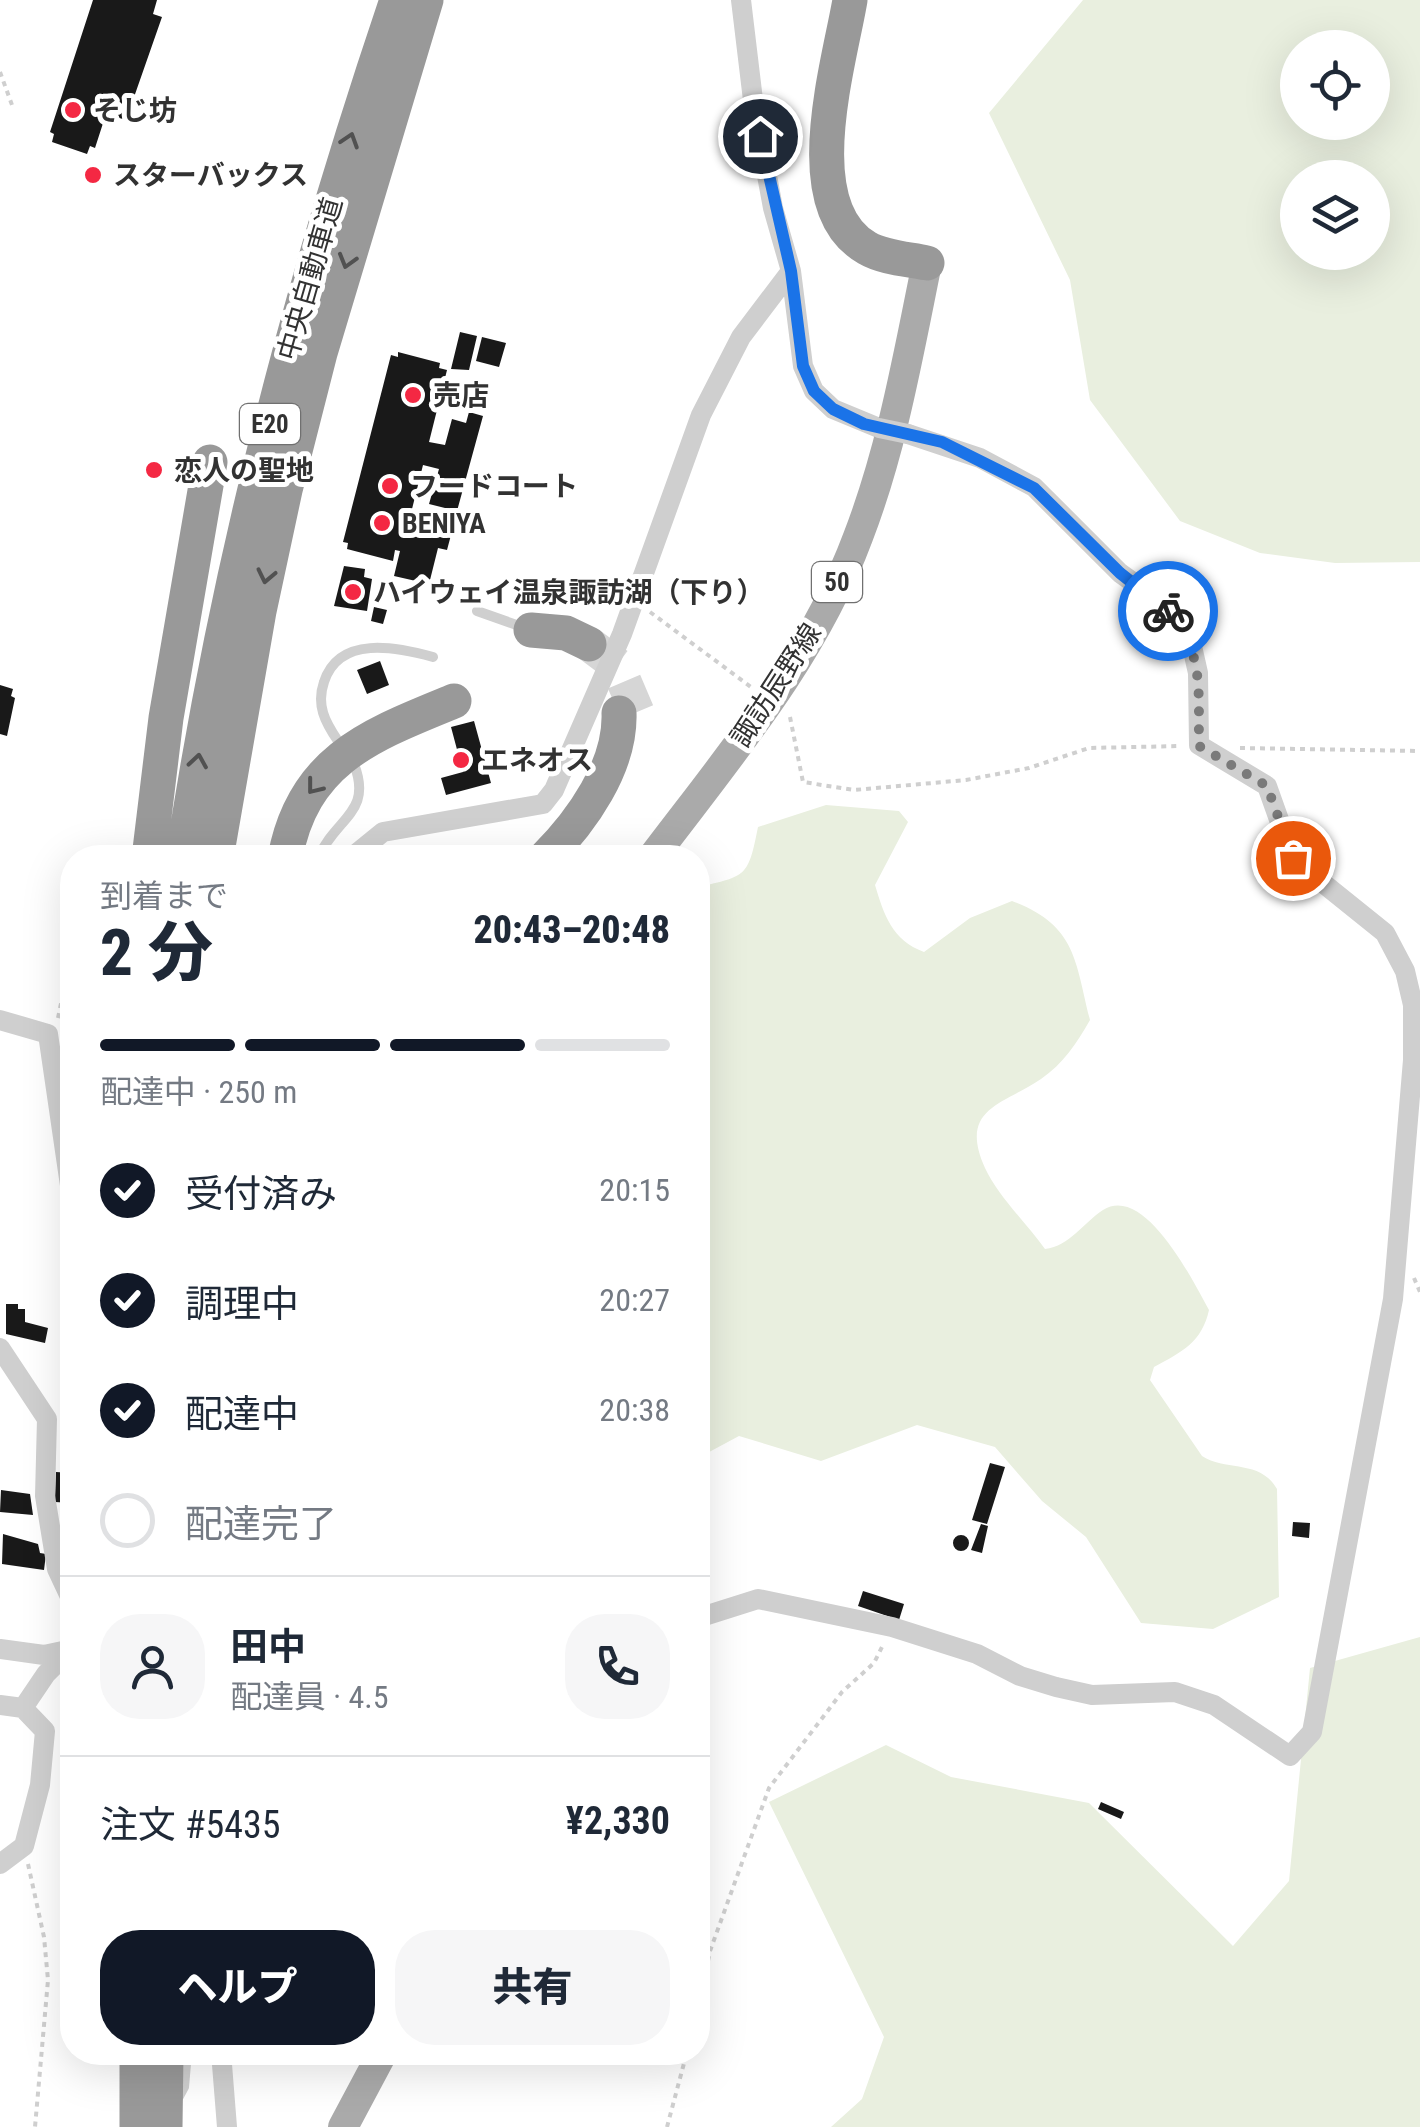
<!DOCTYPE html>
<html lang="ja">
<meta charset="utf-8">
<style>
body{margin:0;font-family:"Roboto Condensed","Noto Sans JP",sans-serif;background:#f6f6f7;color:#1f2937;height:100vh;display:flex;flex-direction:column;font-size:38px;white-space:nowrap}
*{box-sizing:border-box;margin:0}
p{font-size:32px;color:#747a83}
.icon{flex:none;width:55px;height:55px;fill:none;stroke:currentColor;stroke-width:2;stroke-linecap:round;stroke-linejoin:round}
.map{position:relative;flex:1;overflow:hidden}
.details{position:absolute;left:60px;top:845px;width:650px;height:1220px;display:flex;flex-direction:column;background:#fff;border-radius:40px;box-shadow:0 10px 40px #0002}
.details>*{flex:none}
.fabs{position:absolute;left:1280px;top:30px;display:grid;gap:20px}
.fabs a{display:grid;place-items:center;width:110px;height:110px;border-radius:50%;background:#fff;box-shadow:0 10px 40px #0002;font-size:50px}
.pin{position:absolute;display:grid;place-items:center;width:85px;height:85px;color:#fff;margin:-42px;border:5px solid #fff;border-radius:50%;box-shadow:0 2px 10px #0007}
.courier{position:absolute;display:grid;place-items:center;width:100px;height:100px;margin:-50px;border:8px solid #1a73e8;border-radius:50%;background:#fff;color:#222;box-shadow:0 2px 12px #0007}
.head em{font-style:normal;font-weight:800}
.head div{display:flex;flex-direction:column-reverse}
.head{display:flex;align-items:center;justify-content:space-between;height:170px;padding:0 40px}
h1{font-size:65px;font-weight:800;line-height:75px}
.bar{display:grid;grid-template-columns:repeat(4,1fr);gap:15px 10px;align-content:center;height:120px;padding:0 40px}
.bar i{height:12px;border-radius:8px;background:#e0e1e3}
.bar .active{background:#111827}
.bar p{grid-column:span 4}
.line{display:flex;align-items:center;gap:25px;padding:0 40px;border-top:2px solid #e0e1e3}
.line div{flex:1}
.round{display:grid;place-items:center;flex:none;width:105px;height:105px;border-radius:40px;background:#f6f6f7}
ol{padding:0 40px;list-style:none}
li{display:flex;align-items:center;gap:30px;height:110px}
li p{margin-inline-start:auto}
li .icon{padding:10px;border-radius:50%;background:#111827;color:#fff;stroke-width:4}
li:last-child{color:#747a83}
li i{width:55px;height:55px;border:5px solid #e0e1e3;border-radius:50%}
.action{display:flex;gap:20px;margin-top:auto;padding:20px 40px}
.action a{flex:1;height:115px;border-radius:40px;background:#111827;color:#fff;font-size:40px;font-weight:800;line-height:115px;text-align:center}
.action a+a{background:#f6f6f7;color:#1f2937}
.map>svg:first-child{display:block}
.green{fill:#e9efdf;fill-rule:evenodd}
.building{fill:#191919}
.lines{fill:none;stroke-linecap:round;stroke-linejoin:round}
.motorway-tunnel{stroke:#d6d6d6;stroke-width:35;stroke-dasharray:35 18;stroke-linecap:butt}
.path{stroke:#cfcfcf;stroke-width:4;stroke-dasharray:5 5;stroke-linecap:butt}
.service{stroke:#cfcfcf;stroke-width:10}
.minor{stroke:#cfcfcf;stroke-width:20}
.primary{stroke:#aaa;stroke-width:30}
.motorway{stroke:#999;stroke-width:35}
.minor-bridge{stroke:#cfcfcf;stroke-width:20}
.oneway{stroke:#515151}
.done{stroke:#7a7a7a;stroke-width:10;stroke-dasharray:0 18}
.route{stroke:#1a73e8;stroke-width:12}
.poi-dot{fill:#f42843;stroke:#fff;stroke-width:4}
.labels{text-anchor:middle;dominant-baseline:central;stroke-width:10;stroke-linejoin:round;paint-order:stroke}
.shield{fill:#fff;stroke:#707070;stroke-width:2.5}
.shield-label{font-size:25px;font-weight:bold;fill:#323232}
.poi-label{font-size:28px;font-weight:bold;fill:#323232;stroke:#fff;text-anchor:start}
.street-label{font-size:28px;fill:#323232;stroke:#fff}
</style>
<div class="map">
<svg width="1420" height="2127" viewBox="0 0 1420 2127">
<rect width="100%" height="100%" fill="#fff"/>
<path class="green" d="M1083,0H1420V562L1335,563L1260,553L1180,521L1090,400L1070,280L989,113ZM1298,48H1372V122H1298ZM1298,178H1372V252H1298Z
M826,805L899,811L908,822L875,885C884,915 892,940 924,952L970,918L1012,901C1076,925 1075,960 1090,1020C1077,1043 1063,1064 1041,1079C1003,1105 958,1108 985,1168C998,1196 1027,1224 1045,1249C1070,1246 1083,1223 1103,1210C1145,1183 1194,1283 1209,1310C1202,1342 1182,1352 1154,1367L1150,1380L1202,1456C1227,1472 1260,1459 1277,1489L1279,1597L1213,1629L1141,1623L1086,1537L1042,1501L995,1447L917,1425L821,1461L739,1436L698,1458V887C747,876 748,877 758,827Z
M1420,1637V2127H831L862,2099L884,2037L769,1802L886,1745L951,1777L1089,1803L1233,1946L1289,1881L1310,1668Z"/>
<path class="building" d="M93,0H157L153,14L162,17L126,120L106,114L95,148L90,146L87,154L52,142L54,134L50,132Z
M460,332L477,336L469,370L451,369Z
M482,337L506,343L499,367L476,361Z
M398,352L440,363L439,368L447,370L429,442L445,445L452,419L466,423L469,412L483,416L457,511L429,504L439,469L423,465L412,509L455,520L447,550L438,548L429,584L394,576L400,551L395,550L393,561L347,549L348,543L343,542L391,355L398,357Z
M344,566L365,569L364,577L372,579L367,611L334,606Z
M374,607L387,610L383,624L371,621Z
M380,661L389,685L367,694L357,670Z
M0,685L13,689L11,696L15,698L7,736L0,734Z
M474,721L491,783L446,795L441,778L463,772L451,727Z
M6,1304H18V1309H25V1322L48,1328L45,1343L6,1334Z
M990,1463L1005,1467L987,1524L972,1520Z
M56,1472L72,1473V1503L55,1502Z
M1,1490L30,1494L33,1515L0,1512Z
M1293,1522L1310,1523L1309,1538L1292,1536Z
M981,1524L988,1526L982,1553L971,1550Z
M3,1534L38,1544L40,1553L46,1554L44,1570L2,1564Z
M953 1543a8 8 0 1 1 16 0a8 8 0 1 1-16 0Z
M863,1591L904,1604L899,1620L858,1606Z
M1101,1802L1124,1812L1121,1819L1098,1809Z"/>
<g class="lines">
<path class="motorway-tunnel" d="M589,644L617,665L637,712"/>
<path class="path" d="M0,72L12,105
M650,612L751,687
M790,717L803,782L854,790L966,780L1029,768L1089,748L1180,746
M1240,748L1420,751
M58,1018L72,950
M1414,1278L1420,1292
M28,1864L44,1937L48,1980L35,2127
M698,2010L710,1951L769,1788L842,1692L874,1663L883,1645
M667,2127L687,2052"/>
<path class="service" d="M477,611L528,629
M338,741C325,722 316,705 324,682C339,635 396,647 433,657
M318,858C336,817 373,813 354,764
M72,1673C61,1697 65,1713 72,1737
M177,2100L184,2087L187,2052"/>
<path class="minor" d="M741,0L753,100L773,208L791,271L803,366L814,391L833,409L879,428
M351,858L383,832L543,804L554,790L622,634L701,415L741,337L791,271
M0,1020L48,1034L72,1199
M0,1348L47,1419L45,1496L57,1569L72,1601
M698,1618L758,1599L892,1627L977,1654L1020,1676L1056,1687L1092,1695L1175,1692L1214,1705L1290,1756L1312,1732L1393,1299L1413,1060V1005L1405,971L1385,933L1293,859L1267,786L1199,745L1198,673L1189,633L1162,603L1120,573L1034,487L980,458L908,434
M0,1649L44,1655L72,1649
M0,1705L23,1708L45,1731L40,1785L24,1846L0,1864
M23,1708L46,1674L71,1649
M221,2052L227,2127"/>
<path class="primary" d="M652,858C729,756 813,658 858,537C892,449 908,356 927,263
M343,2127L383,2052"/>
<path class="motorway" d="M850,0C839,65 795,207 867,248C884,258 908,259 927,263
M531,630L566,633L589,644
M149,858L166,718L210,462
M183,858C227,565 302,280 397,0
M216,858L259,611L285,490L320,353L426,0
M285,858C303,759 371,735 454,701
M545,858C582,821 621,766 619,713
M137,2052V2127
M165,2127L166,2052"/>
<path class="minor-bridge" d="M879,428L908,434"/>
</g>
<defs><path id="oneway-chevron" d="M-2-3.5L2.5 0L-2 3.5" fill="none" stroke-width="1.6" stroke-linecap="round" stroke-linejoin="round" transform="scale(2.5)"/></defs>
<g class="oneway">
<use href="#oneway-chevron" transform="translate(350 140) rotate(-72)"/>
<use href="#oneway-chevron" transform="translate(347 261) rotate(106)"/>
<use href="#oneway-chevron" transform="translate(266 576) rotate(102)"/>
<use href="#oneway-chevron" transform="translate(198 761) rotate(-81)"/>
<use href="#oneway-chevron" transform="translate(314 787) rotate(128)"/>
</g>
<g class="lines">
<path class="done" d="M1168,611C1205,651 1198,694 1199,746L1267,786L1293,858"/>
<path class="route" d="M760,136L791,271L803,366L814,391L833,409L864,424L942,442L1034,488L1120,573L1168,611"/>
</g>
<g class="poi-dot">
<circle cx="73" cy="110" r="10"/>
<circle cx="93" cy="175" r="10"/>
<circle cx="413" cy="395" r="10"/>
<circle cx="154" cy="470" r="10"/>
<circle cx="390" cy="486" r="10"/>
<circle cx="382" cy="523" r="10"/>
<circle cx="353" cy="592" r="10"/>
<circle cx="461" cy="760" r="10"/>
</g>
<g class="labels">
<g class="shield">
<rect x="240" y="404" width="60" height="40" rx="8"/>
<rect x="812" y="562" width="50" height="40" rx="8"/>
</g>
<g class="shield-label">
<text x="270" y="424">E20</text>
<text x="837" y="582">50</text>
</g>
<g class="poi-label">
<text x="93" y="110">そじ坊</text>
<text x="113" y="175">スターバックス</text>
<text x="433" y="395">売店</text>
<text x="174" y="470">恋人の聖地</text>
<text x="410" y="486">フードコート</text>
<text x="402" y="523">BENIYA</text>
<text x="373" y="592">ハイウェイ温泉諏訪湖（下り）</text>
<text x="481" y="760">エネオス</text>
</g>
<g class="street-label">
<text transform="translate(310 279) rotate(-74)">中央自動車道</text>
<text transform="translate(776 685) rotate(-57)">諏訪辰野線</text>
</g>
</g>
</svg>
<div class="fabs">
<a><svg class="icon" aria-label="locate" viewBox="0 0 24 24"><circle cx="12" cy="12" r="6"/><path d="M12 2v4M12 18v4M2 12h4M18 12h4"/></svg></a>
<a><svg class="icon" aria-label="layers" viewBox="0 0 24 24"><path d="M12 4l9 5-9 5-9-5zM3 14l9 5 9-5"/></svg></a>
</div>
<div class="pin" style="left:1293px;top:858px;background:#ea580c"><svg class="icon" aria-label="bag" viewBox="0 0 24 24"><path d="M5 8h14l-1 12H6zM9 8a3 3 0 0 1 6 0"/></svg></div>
<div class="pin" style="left:760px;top:136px;background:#1f2937"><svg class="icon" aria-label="home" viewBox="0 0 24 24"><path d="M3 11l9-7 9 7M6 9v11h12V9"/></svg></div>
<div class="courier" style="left:1168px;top:611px"><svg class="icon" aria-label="bike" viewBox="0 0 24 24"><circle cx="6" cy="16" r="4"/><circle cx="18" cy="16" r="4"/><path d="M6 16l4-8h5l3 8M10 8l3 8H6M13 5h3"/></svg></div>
<section class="details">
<div class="head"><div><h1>2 分</h1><p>到着まで</p></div><em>20:43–20:48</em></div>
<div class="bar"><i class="active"></i><i class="active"></i><i class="active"></i><i></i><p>配達中 · 250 m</p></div>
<ol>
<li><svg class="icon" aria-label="check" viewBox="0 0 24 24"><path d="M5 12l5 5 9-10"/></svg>受付済み<p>20:15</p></li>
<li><svg class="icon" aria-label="check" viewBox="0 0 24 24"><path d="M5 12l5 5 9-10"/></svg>調理中<p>20:27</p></li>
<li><svg class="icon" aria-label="check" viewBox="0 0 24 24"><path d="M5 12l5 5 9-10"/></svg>配達中<p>20:38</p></li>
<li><i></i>配達完了</li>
</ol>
<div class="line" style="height:180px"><a class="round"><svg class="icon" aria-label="person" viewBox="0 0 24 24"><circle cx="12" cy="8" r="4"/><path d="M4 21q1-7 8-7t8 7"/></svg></a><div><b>田中</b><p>配達員 · 4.5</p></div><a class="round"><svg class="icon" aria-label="phone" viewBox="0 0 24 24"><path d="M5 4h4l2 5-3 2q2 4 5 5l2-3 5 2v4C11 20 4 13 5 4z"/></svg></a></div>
<div class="line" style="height:130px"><div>注文 #5435</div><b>¥2,330</b></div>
<div class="action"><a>ヘルプ</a><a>共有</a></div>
</section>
</div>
